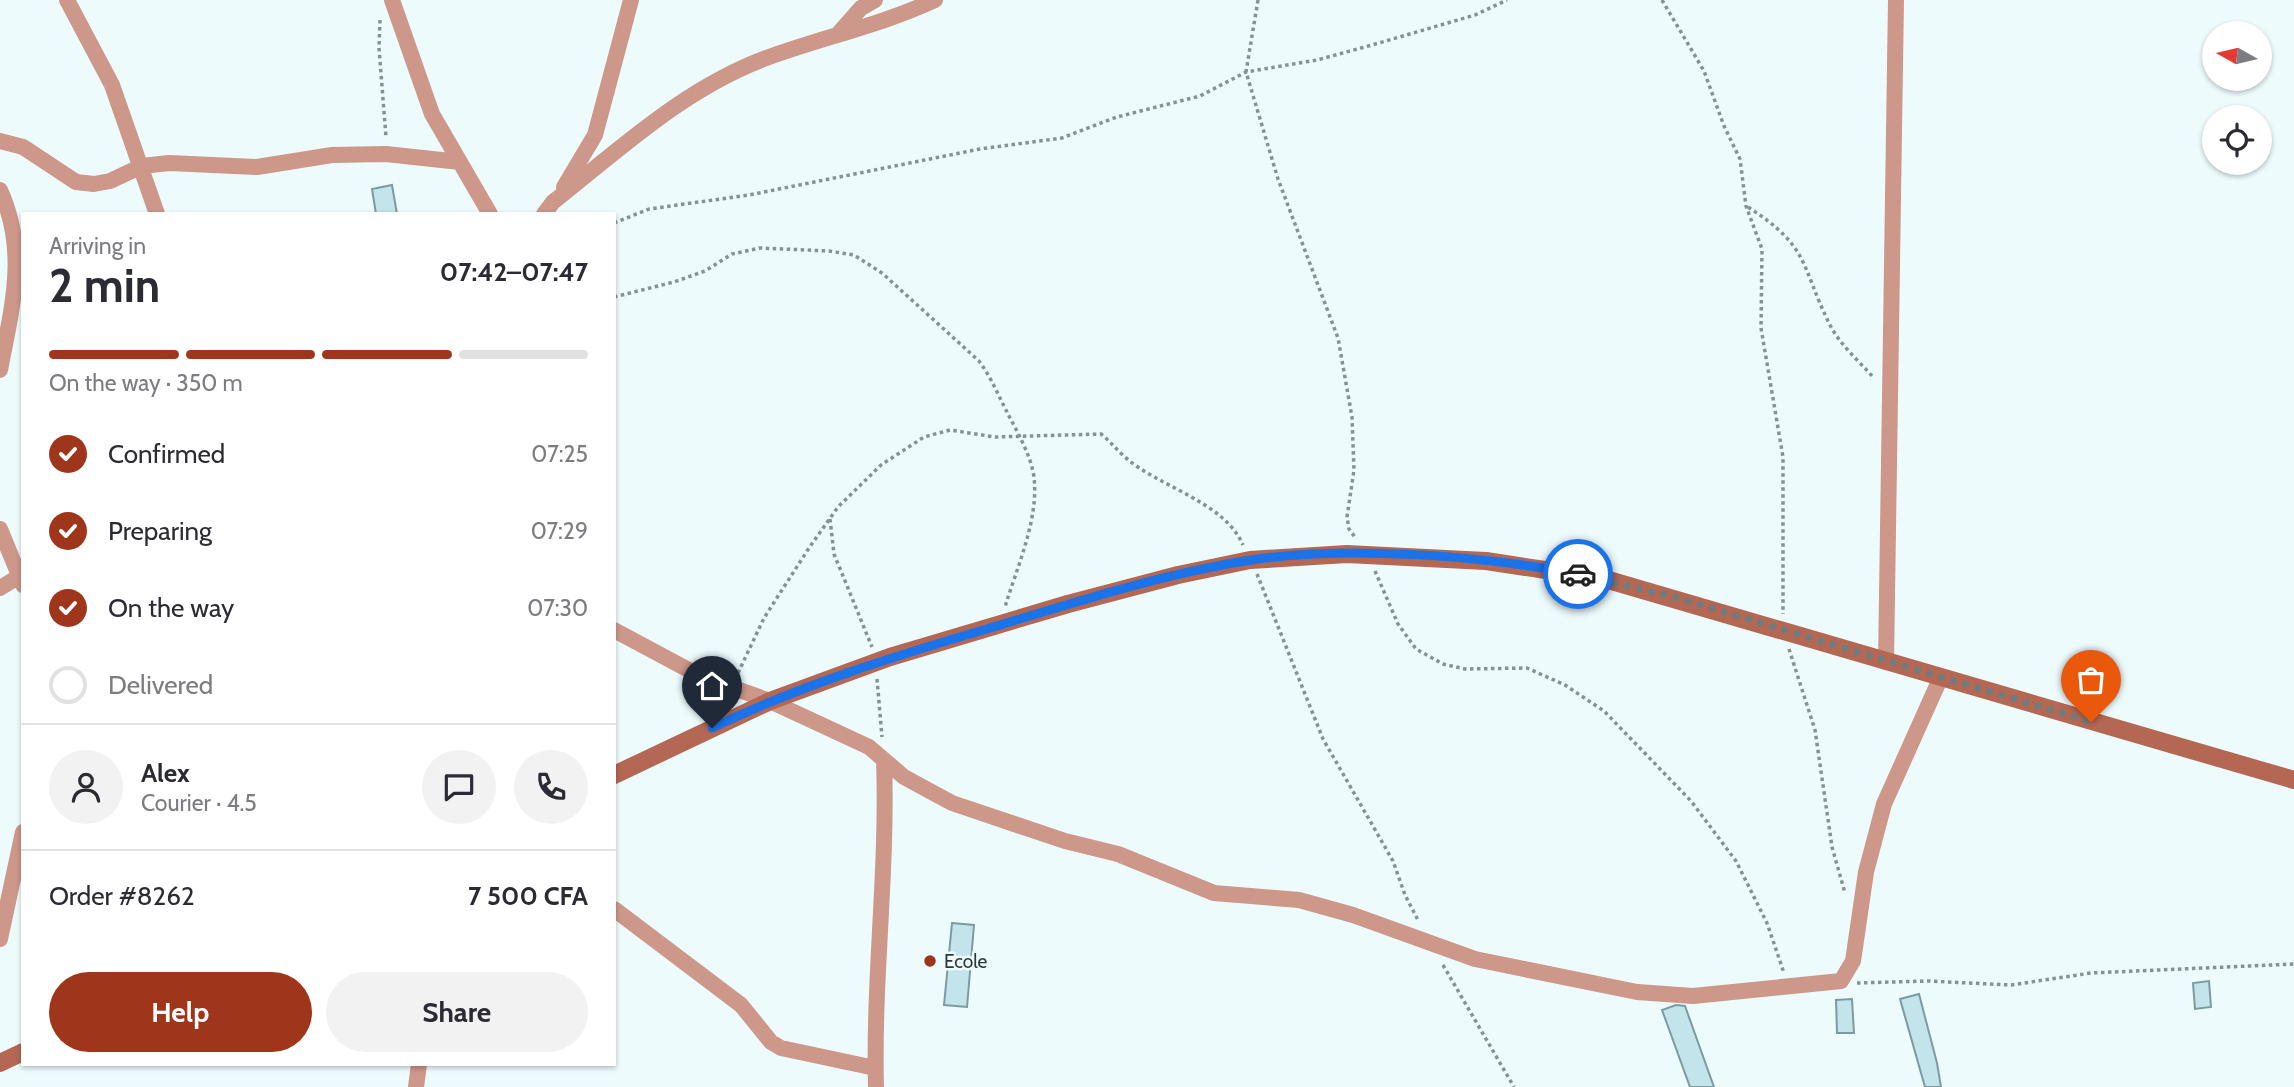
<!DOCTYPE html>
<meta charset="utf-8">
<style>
body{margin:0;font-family:Cabin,sans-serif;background:#f2f2f3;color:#2b2b33;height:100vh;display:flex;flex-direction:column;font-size:26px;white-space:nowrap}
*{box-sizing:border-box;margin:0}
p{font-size:23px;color:#7c7c81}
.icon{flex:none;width:38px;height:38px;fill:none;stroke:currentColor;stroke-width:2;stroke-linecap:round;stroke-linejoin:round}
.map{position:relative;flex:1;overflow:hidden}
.panel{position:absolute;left:21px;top:212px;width:595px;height:854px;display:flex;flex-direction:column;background:#fff;border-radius:0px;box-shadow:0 2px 5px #0004}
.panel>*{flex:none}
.needle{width:46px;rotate:278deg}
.controls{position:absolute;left:2202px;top:21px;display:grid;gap:14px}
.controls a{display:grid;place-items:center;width:70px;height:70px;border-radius:50%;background:#fff;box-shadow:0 2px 5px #0004;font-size:35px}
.pin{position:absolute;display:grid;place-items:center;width:60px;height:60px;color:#fff;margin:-72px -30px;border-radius:50% 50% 50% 0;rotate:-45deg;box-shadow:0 0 7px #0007}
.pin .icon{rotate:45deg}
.courier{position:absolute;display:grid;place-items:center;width:70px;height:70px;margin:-35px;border:5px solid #1a73e8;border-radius:50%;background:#fff;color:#222;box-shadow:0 2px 9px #0007}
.summary em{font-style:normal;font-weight:800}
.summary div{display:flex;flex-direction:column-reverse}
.summary{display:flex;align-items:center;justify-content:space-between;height:119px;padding:0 28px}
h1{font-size:46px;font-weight:800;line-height:52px}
.bar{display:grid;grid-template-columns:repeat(4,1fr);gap:10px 7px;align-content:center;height:84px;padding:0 28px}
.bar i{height:9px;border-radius:5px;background:#e1e1e2}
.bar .selected{background:#9f361b}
.bar p{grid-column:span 4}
.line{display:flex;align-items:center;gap:18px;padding:0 28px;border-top:2px solid #e1e1e2}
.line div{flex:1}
.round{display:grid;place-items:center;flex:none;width:74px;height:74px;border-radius:37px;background:#f2f2f3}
ol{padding:0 28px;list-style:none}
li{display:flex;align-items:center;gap:21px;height:77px}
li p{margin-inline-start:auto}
li .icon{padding:7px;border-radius:50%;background:#9f361b;color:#fff;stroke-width:4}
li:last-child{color:#7c7c81}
li i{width:38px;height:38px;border:4px solid #e1e1e2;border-radius:50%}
.cta{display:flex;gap:14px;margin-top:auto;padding:14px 28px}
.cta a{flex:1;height:80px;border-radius:42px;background:#9f361b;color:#fff;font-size:28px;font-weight:800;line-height:80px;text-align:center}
.cta a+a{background:#f2f2f3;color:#2b2b33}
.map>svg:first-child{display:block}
.building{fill:#c2e4ea;stroke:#7b9ba1;stroke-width:2}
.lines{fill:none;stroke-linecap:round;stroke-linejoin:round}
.path{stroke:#859295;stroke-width:3.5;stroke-dasharray:3.5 3.5;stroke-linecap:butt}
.street{stroke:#cd9789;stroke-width:16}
.secondary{stroke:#b46753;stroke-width:18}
.done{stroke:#707d80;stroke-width:7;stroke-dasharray:0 12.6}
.route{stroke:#1a73e8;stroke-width:9}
.poi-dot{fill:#9f361b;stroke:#edfbfd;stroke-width:2.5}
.labels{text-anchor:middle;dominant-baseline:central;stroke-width:5;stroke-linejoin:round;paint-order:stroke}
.poi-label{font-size:19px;fill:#2c393c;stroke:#edfbfd;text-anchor:start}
</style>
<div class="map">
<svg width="2294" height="1087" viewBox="0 0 2294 1087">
<rect width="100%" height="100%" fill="#edfbfd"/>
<path class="building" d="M392,185L397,214H376L372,189Z
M952,923L974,925L967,1007L944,1005Z
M2209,981L2211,1007L2195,1009L2193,983Z
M1919,994L1937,1063L1941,1087H1925L1900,999Z
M1852,999L1854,1033H1837L1836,1000Z
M1676,1005L1685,1006L1714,1087H1690L1662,1010Z"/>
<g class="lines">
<path class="path" d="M1258,0L1246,72L1278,179L1338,338L1352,417L1354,470L1347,517L1349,529L1355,537
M1662,0L1704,71L1724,126L1740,159L1746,206L1762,249L1761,328L1783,457V614
M380,20L379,48L386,137
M1748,207C1810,247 1800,264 1829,323C1839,344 1858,360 1873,377
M614,223L649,209L749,195L980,149L1062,138L1117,117L1200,96L1246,72L1317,60L1372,45L1475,15L1507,0
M614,297L674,282L705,271L732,254L760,248L829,251L854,255L882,273L979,361C991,377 998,395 1007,412C1017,432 1031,455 1034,477C1039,519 1017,567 1005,607
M830,519L834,554L872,647
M1375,571L1398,624L1416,649L1443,664L1465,669L1527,668L1565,685L1604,711L1691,801L1736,861L1767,923L1784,973
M1257,574L1323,739L1393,861L1405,895L1419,922
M1789,649L1815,730L1832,847L1845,893
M738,673L764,618L809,548L838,507L881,465L924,437L950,430L995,437L1101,434C1110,441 1116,449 1125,457C1158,487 1224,501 1243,545
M877,679L882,737
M700,714L717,697
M1443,965L1514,1087
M1857,983L1928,981L2011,985L2091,973L2294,964"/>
<path class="street" d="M67,0L112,85L157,214
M392,0L432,114L490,214
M838,34L861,8L875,0
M0,141L23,147L76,182L94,184L110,181L142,166L169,163L257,167L332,155L386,154L460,162
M564,187L595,135L631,0
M0,190C28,251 12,307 0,370
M544,214L553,202C621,148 686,87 769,57C824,37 881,25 935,0
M0,529L23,585
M0,588L23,574
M614,630L700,676L770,701L869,747L904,777L952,803L1065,841L1118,854L1214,893L1299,900L1353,915L1475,959L1637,992L1693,996L1841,981L1853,961L1866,872L1884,804L1940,679
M1886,662L1896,0
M614,909L741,1005L771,1042L781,1048L875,1068
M0,939L23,832
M416,1087L419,1064
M876,1087C873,978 888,870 884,760"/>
<path class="secondary" d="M614,775L770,701L890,657L1068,604L1178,575L1250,560L1347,554L1486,561L1605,579L2294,780
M0,1063L23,1052"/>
</g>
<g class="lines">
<path class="done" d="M1578,574L1678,598L2091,722"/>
<path class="route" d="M712,728C801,685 895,656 990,628C1076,602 1162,574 1251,560C1347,545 1483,556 1578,574"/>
</g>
<circle class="poi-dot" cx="930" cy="961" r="7"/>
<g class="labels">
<g class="poi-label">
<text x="944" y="961">Ecole</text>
</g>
</g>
</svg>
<div class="controls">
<a><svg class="needle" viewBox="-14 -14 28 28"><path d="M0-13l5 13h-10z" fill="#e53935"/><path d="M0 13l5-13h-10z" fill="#7c7c81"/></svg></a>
<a><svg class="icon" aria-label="locate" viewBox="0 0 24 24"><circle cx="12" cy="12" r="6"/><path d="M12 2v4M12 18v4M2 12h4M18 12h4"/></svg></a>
</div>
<div class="pin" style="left:2091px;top:722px;background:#ea580c"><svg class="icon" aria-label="bag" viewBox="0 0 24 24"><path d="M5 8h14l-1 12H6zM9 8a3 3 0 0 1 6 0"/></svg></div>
<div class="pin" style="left:712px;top:728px;background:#1f2937"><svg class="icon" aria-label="home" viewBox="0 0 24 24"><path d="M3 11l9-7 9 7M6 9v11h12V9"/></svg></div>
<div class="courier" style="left:1578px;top:574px"><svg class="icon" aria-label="car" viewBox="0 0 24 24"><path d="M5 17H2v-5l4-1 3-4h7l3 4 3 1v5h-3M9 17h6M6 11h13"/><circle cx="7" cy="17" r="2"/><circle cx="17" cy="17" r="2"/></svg></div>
<section class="panel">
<div class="summary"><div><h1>2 min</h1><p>Arriving in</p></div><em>07:42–07:47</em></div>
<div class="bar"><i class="selected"></i><i class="selected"></i><i class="selected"></i><i></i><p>On the way · 350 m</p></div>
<ol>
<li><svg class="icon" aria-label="check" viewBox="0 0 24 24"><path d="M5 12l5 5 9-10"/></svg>Confirmed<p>07:25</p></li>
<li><svg class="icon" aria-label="check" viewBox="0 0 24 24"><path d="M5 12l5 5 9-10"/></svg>Preparing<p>07:29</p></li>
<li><svg class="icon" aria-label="check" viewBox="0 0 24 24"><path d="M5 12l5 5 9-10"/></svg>On the way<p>07:30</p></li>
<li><i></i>Delivered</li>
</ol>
<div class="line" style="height:126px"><a class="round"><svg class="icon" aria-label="person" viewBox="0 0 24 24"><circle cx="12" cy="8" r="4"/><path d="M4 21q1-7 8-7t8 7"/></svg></a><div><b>Alex</b><p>Courier · 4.5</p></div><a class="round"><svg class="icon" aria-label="chat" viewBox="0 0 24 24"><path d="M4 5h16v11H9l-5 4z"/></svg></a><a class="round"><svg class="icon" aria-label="phone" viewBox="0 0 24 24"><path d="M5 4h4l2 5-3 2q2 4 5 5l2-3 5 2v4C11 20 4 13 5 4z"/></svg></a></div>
<div class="line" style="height:91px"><div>Order #8262</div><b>7 500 CFA</b></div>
<div class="cta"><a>Help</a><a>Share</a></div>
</section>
</div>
